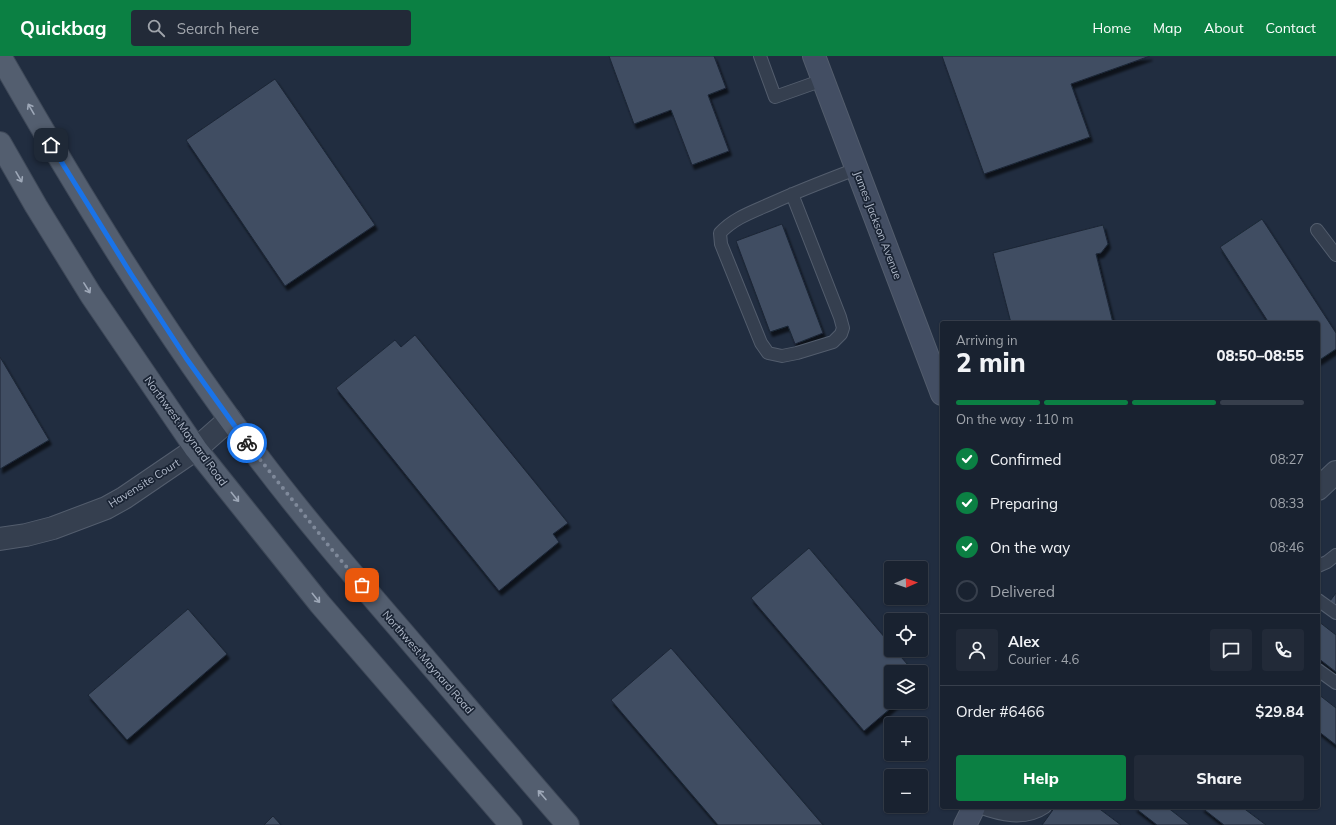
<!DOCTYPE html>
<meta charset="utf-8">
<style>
body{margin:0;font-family:Mulish,sans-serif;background:#222a38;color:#f1f3f6;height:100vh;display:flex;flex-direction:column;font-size:15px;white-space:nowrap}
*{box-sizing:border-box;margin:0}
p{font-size:13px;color:#9fa4ab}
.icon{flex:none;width:22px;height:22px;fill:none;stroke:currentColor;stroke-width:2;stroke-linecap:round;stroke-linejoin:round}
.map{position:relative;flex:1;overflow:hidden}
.drawer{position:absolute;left:940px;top:265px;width:380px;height:488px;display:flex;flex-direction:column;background:#192230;border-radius:4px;box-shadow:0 1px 3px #0004,0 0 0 1px #373f4c}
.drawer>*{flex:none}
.needle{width:26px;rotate:88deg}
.buttons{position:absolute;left:884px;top:505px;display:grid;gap:8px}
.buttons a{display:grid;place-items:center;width:44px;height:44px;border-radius:4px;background:#192230;box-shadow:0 1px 3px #0004,0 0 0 1px #373f4c;font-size:20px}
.pin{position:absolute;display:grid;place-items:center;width:34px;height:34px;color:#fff;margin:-17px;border-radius:8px;box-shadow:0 2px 6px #0006}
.courier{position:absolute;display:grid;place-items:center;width:40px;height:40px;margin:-20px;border:3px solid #1a73e8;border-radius:50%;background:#fff;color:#222;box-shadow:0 1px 5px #0007}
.overview em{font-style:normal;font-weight:800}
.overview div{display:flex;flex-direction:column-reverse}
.overview{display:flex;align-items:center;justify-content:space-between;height:68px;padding:0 16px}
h1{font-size:26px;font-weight:800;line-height:30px}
.bar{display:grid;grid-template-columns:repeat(4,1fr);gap:6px 4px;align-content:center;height:48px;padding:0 16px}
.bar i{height:5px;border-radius:3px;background:#373f4c}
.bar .selected{background:#0b8043}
.bar p{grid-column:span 4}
.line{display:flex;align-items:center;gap:10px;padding:0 16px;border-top:1px solid #373f4c}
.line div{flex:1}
.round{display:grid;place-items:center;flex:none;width:42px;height:42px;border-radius:4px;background:#222a38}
ol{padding:0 16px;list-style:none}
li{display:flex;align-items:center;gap:12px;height:44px}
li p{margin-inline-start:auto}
li .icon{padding:4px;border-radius:50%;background:#0b8043;color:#fff;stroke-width:4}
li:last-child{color:#9fa4ab}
li i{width:22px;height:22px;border:2px solid #373f4c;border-radius:50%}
.action{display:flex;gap:8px;margin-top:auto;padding:8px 16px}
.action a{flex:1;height:46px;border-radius:4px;background:#0b8043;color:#fff;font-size:16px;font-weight:800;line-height:46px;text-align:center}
.action a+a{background:#222a38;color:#f1f3f6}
header{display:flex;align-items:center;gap:24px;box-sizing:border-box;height:56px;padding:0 20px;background:#0b8043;color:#fff}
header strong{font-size:19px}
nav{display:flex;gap:22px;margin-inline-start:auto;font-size:14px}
.search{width:280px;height:36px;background:#222a38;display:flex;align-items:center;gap:10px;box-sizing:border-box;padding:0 14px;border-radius:4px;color:#9fa4ab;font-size:15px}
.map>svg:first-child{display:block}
.building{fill:#3f4d62;stroke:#1c2636;filter:url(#shadow)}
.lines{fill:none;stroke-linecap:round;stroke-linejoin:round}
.lane-casing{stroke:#535d6d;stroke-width:14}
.street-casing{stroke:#535d6d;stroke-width:24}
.secondary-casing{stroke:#535d6d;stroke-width:24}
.primary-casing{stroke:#3e4858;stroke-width:24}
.lane{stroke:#353f4f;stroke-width:12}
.street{stroke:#353f4f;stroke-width:22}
.secondary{stroke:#434e63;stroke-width:22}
.primary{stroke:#535e6f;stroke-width:22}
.oneway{stroke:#9ea8b8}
.done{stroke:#7f899a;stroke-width:4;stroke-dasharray:0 7.2}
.route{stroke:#1a73e8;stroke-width:5}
.labels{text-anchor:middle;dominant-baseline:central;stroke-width:3.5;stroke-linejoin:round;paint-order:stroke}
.street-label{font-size:11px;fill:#b1baca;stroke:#1a2434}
</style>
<header>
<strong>Quickbag</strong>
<div class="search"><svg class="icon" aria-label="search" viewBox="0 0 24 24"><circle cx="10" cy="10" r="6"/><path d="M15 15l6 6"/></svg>Search here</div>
<nav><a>Home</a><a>Map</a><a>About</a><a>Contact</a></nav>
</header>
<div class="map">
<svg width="1336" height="769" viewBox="0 0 1336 769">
<defs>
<filter id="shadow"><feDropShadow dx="2.5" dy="4.5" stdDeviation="1" flood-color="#0009"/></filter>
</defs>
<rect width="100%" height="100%" fill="#212d40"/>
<path class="building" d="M609,0H714L726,32L708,39L729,95L692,109L671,54L634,68Z
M942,0H1150L1071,28L1090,81L984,118Z
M275,23L375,169L285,230L186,84Z
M1262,163L1336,277V293L1318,305V267H1269L1220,191Z
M782,168L823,277L795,288L788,270L770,276L736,185Z
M1103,169L1108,188L1101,197L1096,198L1113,267H1011L993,197Z
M415,279L568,467L553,478L559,486L499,535L336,332L395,284L401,291Z
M0,301L49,384L0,413Z
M809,492L891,589V594H895L914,616H891V646H898L864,675L751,542Z
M1336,537V549L1330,545Z
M188,553L227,598L127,684L88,639Z
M1318,565L1336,579V616L1318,602Z
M671,592L823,769H718L611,644Z
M1318,638L1336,652V689L1318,675Z
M1055,751H1097L1121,769H1042Z
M1134,751H1167L1190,769H1157Z
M1201,751H1242L1266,769H1224Z
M273,760L281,769H264Z"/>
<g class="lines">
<defs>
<path id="lane" d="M760,0L775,41L823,24
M792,138L840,261L843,272L841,278L833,286L797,297L782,300L768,297L761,287L721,188L720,177C734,162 752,156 770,148C798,135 827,124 856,113
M1317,174L1336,199
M1318,510L1327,506L1336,499
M1318,544L1336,557
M1318,614L1336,627
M979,751C1000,759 1025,765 1045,751"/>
<path id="street" d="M1318,433L1336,416
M0,483L26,479L53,472L106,452L124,442L196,393L230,363"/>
<path id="secondary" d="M814,0L942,338
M965,769L974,751"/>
<path id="primary" d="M0,0C79,138 162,274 258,401C304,462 355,521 405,579C459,642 513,706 568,769
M0,87L36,150L91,239L196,393L320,548L511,769"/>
</defs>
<use href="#lane" class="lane-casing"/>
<use href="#street" class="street-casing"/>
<use href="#secondary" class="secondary-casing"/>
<use href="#primary" class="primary-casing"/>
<use href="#lane" class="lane"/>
<use href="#street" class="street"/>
<use href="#secondary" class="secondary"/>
<use href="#primary" class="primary"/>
</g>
<defs><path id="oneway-shaft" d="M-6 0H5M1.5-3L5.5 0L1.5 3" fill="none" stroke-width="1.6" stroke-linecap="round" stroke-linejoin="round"/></defs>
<g class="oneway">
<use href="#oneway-shaft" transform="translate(31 53) rotate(-120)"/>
<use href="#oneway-shaft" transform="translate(19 121) rotate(60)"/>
<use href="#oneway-shaft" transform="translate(87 232) rotate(58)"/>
<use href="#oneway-shaft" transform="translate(235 441) rotate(51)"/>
<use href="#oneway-shaft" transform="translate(316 542) rotate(51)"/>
<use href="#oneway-shaft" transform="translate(542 739) rotate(-131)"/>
</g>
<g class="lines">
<path class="done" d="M247,387L333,495L362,529"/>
<path class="route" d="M51,89L131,218L186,302L247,387"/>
</g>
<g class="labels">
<g class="street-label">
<text transform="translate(878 169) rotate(69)">James Jackson Avenue</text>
<text transform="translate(186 375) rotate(54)">Northwest Maynard Road</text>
<text transform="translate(144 427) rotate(-32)">Havensite Court</text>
<text transform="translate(428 606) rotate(49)">Northwest Maynard Road</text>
</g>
</g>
</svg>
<div class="buttons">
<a><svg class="needle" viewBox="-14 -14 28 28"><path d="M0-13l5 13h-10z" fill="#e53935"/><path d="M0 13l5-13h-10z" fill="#9fa4ab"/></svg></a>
<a><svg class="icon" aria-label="locate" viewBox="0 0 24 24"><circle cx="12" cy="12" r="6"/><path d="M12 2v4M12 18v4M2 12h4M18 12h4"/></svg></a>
<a><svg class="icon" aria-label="layers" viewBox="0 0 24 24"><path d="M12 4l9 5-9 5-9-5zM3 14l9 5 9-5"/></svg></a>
<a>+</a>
<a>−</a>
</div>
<div class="pin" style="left:362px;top:529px;background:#ea580c"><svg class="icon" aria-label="bag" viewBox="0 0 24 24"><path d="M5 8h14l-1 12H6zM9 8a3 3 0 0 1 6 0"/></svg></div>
<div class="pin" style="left:51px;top:89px;background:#1f2937"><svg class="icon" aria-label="home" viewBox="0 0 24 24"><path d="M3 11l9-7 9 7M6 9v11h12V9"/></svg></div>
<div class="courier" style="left:247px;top:387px"><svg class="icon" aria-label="bike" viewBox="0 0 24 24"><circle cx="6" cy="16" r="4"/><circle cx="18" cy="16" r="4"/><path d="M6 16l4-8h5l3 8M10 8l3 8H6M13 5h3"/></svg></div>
<section class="drawer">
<div class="overview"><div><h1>2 min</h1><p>Arriving in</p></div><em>08:50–08:55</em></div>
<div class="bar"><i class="selected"></i><i class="selected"></i><i class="selected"></i><i></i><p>On the way · 110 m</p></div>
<ol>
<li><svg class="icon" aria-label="check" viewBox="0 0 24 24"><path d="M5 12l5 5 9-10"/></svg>Confirmed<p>08:27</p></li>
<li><svg class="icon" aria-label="check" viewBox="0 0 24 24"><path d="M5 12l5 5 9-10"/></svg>Preparing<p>08:33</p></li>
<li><svg class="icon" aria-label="check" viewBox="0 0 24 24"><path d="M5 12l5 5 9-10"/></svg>On the way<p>08:46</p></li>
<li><i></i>Delivered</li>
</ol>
<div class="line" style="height:72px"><a class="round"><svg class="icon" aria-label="person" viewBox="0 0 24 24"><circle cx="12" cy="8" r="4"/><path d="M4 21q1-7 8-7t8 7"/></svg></a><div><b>Alex</b><p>Courier · 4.6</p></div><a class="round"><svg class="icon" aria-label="chat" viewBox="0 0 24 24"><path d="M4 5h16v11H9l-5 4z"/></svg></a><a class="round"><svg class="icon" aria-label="phone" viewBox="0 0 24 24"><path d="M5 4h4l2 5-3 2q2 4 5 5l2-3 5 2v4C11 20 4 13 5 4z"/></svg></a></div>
<div class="line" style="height:52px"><div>Order #6466</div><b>$29.84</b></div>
<div class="action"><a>Help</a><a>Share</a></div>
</section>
</div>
